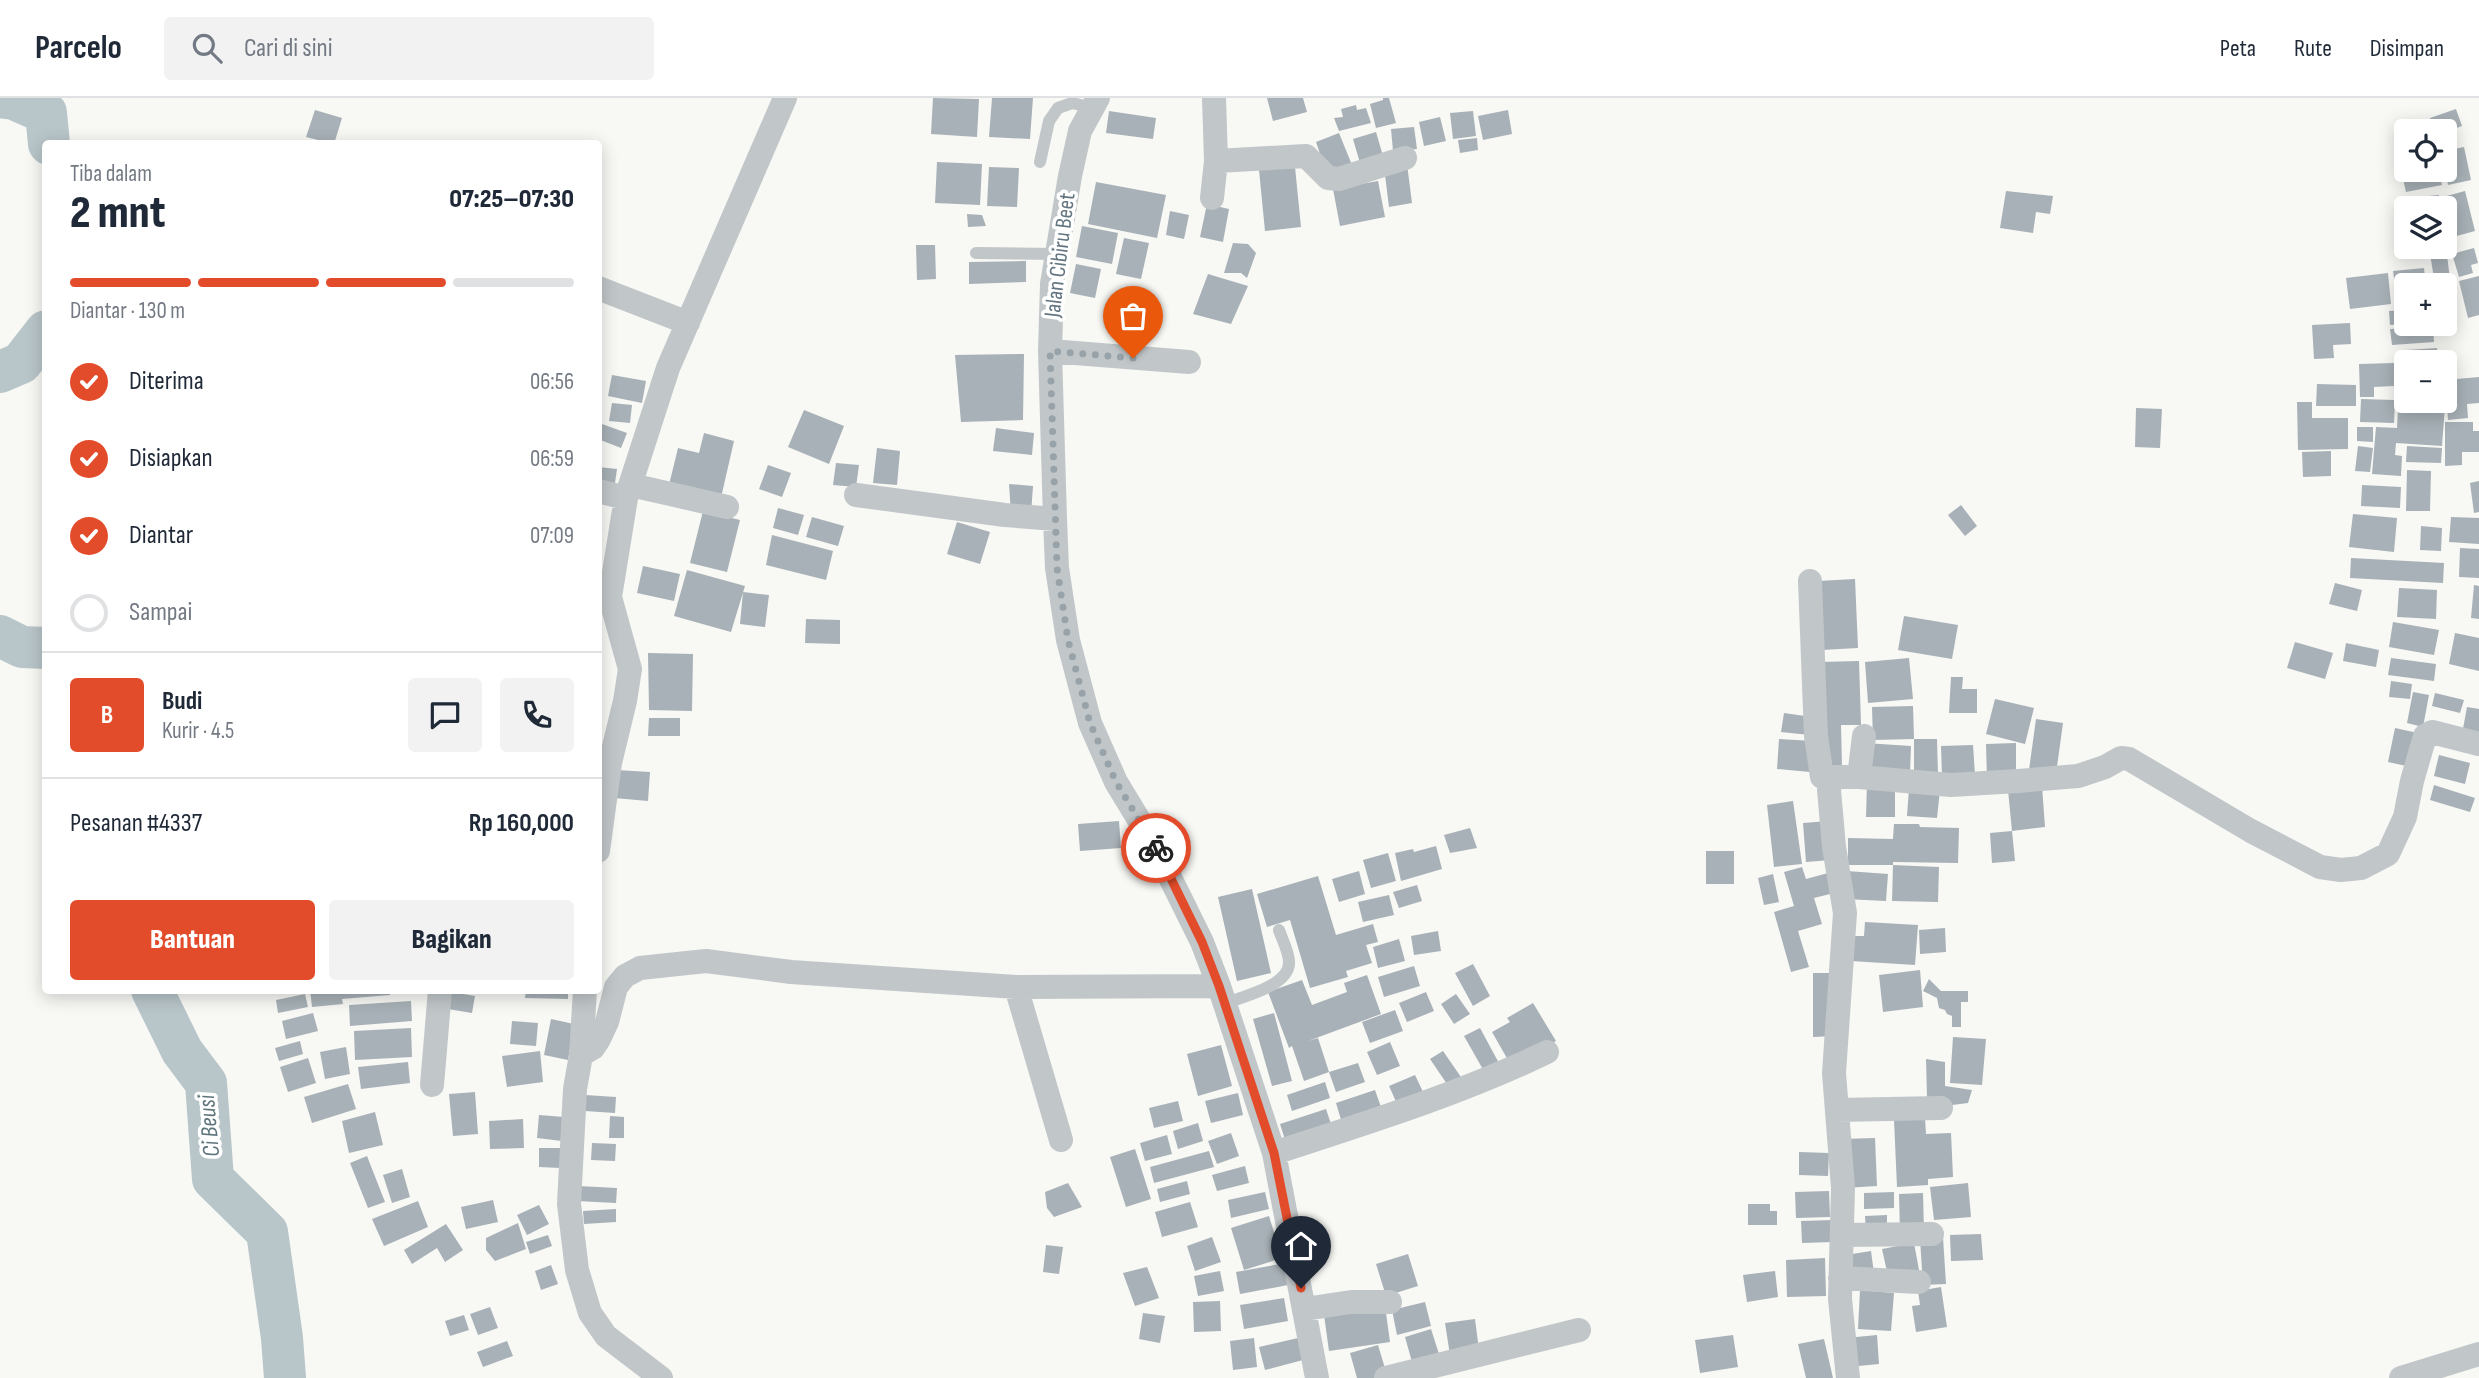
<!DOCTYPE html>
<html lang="id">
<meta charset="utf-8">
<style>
body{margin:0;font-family:"Sofia Sans Condensed",sans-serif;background:#f2f2f3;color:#1f2937;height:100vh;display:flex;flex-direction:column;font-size:26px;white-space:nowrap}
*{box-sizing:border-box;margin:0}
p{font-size:23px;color:#747a83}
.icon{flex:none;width:38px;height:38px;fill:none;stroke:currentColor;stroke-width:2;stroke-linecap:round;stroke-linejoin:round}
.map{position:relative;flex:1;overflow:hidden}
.side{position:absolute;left:42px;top:42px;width:560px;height:854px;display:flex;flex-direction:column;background:#fff;border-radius:7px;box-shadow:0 4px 18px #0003}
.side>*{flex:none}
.controls{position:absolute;left:2394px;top:21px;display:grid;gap:14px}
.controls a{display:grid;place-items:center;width:63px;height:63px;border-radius:7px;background:#fff;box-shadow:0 4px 18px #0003;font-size:35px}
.pin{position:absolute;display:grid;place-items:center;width:60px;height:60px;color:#fff;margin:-72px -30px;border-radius:50% 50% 50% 0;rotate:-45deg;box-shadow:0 0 7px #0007}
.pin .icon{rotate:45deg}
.courier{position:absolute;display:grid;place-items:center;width:70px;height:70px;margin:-35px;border:5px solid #e34c2b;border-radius:50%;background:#fff;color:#222;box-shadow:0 2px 9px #0007}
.headline em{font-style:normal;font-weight:800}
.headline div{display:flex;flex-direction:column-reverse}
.headline{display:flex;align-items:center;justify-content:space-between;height:119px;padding:0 28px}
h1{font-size:46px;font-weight:800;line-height:52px}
.bar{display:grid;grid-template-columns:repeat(4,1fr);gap:10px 7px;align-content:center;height:84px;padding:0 28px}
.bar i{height:9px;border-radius:5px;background:#e0e1e3}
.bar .selected{background:#e34c2b}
.bar p{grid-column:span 4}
.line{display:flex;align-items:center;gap:18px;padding:0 28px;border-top:2px solid #e0e1e3}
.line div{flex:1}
.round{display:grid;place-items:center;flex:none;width:74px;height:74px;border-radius:7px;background:#f2f2f3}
ol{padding:0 28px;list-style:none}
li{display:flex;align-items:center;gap:21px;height:77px}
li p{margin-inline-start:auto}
li .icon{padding:7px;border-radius:50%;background:#e34c2b;color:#fff;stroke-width:4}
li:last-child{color:#747a83}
li i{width:38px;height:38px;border:4px solid #e0e1e3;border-radius:50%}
.cta{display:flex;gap:14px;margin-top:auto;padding:14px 28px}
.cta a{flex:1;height:80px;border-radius:7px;background:#e34c2b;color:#fff;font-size:28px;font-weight:800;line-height:80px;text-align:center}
.cta a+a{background:#f2f2f3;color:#1f2937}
header{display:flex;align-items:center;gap:42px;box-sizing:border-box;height:98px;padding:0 35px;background:#fff;border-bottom:2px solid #e0e1e3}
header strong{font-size:33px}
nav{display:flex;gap:38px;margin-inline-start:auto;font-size:24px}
.search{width:490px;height:63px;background:#f2f2f3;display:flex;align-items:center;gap:18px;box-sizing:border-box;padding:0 24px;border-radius:7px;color:#747a83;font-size:26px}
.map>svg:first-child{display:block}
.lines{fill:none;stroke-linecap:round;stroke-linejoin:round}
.river{stroke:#b8c5c9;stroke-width:42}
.building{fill:#a8b1b7}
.service{stroke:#c1c6c9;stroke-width:12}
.minor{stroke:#c1c6c9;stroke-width:24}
.done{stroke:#97a3a9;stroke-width:7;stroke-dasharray:0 12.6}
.route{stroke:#e34c2b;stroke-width:9}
.labels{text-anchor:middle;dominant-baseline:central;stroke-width:7;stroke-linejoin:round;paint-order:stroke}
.street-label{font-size:23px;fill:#637580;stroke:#fff}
.water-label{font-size:24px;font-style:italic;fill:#5e747b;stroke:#fff}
</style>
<header>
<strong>Parcelo</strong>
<div class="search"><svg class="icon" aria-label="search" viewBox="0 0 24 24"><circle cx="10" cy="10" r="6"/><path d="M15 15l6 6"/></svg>Cari di sini</div>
<nav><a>Peta</a><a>Rute</a><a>Disimpan</a></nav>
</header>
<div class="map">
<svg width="2479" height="1280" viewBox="0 0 2479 1280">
<rect width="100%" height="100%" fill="#f8f8f5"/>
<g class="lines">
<path class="river" d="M6,0L14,1L46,15L49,46
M0,274L21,265L46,233
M0,538L22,549L46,550
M152,892L182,953L206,985L213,1081L267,1134L282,1240L285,1280"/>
</g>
<path class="building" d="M933,0L979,1L977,39L931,36Z
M992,0H1033L1030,41L989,39Z
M1267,0H1303L1307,14L1273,23Z
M1383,0H1389L1396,25L1376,30L1370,6L1383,2Z
M1356,7L1357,12L1366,10L1371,25L1339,33L1334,20L1343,19L1341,11Z
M2456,11L2462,28L2451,32L2454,40L2445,44V33H2434L2430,20Z
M315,12L342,20L334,46L306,39Z
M1508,12L1512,36L1483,42L1478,18Z
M1109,13L1156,20L1153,41L1106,35Z
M1473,13L1476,38L1453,41L1450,15Z
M1440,19L1446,43L1424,48L1419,24Z
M2426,25L2428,33H2406V65L2403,66L2394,35Z
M1414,29L1417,51L1393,53L1391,31Z
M1376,34L1383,58L1360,65L1353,41Z
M1339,35L1352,67L1327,76L1316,44Z
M1477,40L1478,52L1460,55L1458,42Z
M2464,49L2471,82L2448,87L2445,71V53Z
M937,64L982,66L980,107L935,105Z
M1407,66L1412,105L1389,109L1384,69Z
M989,69L1019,70L1017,109L987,108Z
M1295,69L1301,129L1265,133L1259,72Z
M2406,71L2439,72L2442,87L2406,94L2401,72Z
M1378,83L1385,119L1340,128L1333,91Z
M1096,84L1166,97L1157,140L1088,126Z
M2006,93L2053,98L2050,116L2036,114L2033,135L2000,130Z
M2465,93L2475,133L2453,139L2443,99Z
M2439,97L2440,110H2409L2408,100Z
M1207,106L1229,111L1223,144L1200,139Z
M1170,113L1189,117L1184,141L1166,137Z
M967,116L982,117L986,128L968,129Z
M1082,128L1118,135L1112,166L1076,159Z
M1124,140L1149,145L1141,181L1116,176Z
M1233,145L1248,146L1256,155L1247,180L1241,175H1224Z
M916,147H935L936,181L917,182Z
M2429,149H2446L2451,189L2435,187Z
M2474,150L2478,165L2471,167L2473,175L2459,179L2452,156Z
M1026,163V184L969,186V164Z
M1076,166L1101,171L1095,200L1070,195Z
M2424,170L2426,187H2406V201L2397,202L2393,173Z
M2388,175L2391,206L2350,211L2346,180Z
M1208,176L1248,188L1231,226L1193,216Z
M2479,178V217L2468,220L2459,183Z
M2406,209V226L2390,227L2389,213L2403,212L2402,210Z
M2350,225L2351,246L2333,247L2334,260L2314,261L2312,227Z
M2433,228L2434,244L2392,247L2390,231Z
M2437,250L2438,264H2407L2406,252Z
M1024,256L1023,322L961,324L955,257Z
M2394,265V288L2374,289V299H2360L2359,266Z
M612,277L646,283L642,305L608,298Z
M2479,279V305L2467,306L2468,320L2448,322L2445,282Z
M2399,282H2406V305H2400Z
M2317,286L2356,287V308H2316Z
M2361,301L2395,302L2394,325L2360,324Z
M2297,304H2312V320H2348V351L2298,352Z
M612,305L632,307L630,325L609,323Z
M2425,307L2445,308L2442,348L2396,345L2395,357L2402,358L2401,378L2372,376L2376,329L2397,330L2398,310L2424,312Z
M2136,310L2162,311L2160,350L2135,349Z
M804,312L844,328L829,366L788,349Z
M2445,324H2473V333H2479V354H2462V367L2445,368Z
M602,326L627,335L621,350L598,341Z
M2357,329H2373V344L2357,343Z
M996,330L1034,335L1032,357L993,353Z
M704,335L734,343L720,404L668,391L678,350L699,355Z
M2358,348L2373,350L2370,374L2355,373Z
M2407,348L2442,350L2441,365L2406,364Z
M877,350L900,353L897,387L873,385Z
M2331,353V378L2303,379L2302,354Z
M836,365L859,367L856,389L833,387Z
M768,367L791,375L782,399L759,391Z
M598,369L617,371L615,385L598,383Z
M2407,372L2431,373L2430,413H2406Z
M2479,383V414L2474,415L2470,385Z
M1009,386L1033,388L1031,416L1011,415Z
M2362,387L2401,389L2400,410L2361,408Z
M1961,407L1977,428L1965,438L1948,417Z
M778,410L804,417L798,437L773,430Z
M703,413L740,422L727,474L690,465Z
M2353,416L2397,420L2394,454L2349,449Z
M812,419L844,428L838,448L806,439Z
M2451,419L2479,420V446L2449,444Z
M957,424L990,434L980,466L947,456Z
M2421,428L2442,430L2441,453L2420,452Z
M772,437L833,453L826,482L766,467Z
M2460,450L2479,451V480L2459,479Z
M2351,460L2444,465L2443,485L2350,480Z
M643,468L680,476L674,503L637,495Z
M687,472L745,488L731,534L674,518Z
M1855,481L1858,550L1822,552L1818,483Z
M2335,485L2362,492L2357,513L2329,506Z
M2474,487L2479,488V521L2471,520Z
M2399,490L2437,492L2436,521L2397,519Z
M743,494L769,497L765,529L740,526Z
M1904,518L1958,527L1952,561L1898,552Z
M806,521L840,522V546L805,545Z
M2393,524L2439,532L2434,557L2389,549Z
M2455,535L2479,540V573L2449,566Z
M2295,544L2333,555L2325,581L2287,570Z
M2346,545L2379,552L2376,569L2343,563Z
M648,555L693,556L692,613L649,612Z
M1909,560L1913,601L1868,605L1865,564Z
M2391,560L2436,566L2434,583L2388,577Z
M1859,563L1861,627H1841L1842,668H1822L1819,564Z
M1951,579H1963L1962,591H1977V615H1949Z
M2391,583L2412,586L2410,601L2389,599Z
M2413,594L2429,597L2423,629L2407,625Z
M2435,595L2464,602L2460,615L2432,608Z
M1995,601L2034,610L2025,646L1986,636Z
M1913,608L1914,641L1873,642L1872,609Z
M2467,609L2479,611V639L2462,636Z
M1784,615L1812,619L1810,637L1781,634Z
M649,620H680V638H648Z
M2036,621L2063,625L2056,676L2029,672Z
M2395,630L2418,635L2411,669L2388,664Z
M1779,641L1813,643L1810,674L1777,671Z
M1914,641H1937L1938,677L1914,678Z
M1865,645L1911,648L1910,676L1863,673Z
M2016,645V682H1987L1986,646Z
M1973,647L1975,677L1942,679L1941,648Z
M2439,657L2470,665L2465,686L2434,678Z
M616,672L650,674L648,703L614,700Z
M1867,685L1895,686V719H1866Z
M2434,687L2475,700L2470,714L2430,702Z
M2042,688L2045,729L2012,733L2008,692Z
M1909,690L1940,692L1937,720L1907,718Z
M1793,703L1802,766L1774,769L1767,707Z
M1119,723L1121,750L1080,753L1078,726Z
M1828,723L1831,762L1806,764L1803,725Z
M1894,726H1919L1920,729L1959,730L1958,765L1893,764V767H1848V740L1893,741Z
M1470,730L1477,750L1450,755L1444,737Z
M2012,733L2015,763L1992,765L1990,735Z
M1436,748L1442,771L1401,783L1395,755L1413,751L1414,754Z
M1706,753H1734V786H1706Z
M1388,755L1396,783L1371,790L1363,762Z
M1893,767L1939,769L1938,804L1892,803Z
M1802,769L1806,781L1828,775L1834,795L1814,800L1822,826L1798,833L1809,869L1791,874L1774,814L1794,808L1784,774Z
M1359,773L1365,796L1339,804L1332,781Z
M1847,773L1888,776L1886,803L1844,801Z
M1773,776L1779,804L1764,807L1758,780Z
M1318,778L1336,837L1373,826L1378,844L1366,847L1372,865L1346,873L1348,879L1310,890L1290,822L1267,829L1257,796Z
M1417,787L1422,803L1399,810L1393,794Z
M1252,791L1271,875L1237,883L1218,799Z
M1389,797L1394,817L1363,824L1358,804Z
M1865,824L1918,827L1915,867L1851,863L1852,838H1864Z
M1945,830L1946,854L1920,856L1919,832Z
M1438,833L1441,853L1414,857L1411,838Z
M1399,841L1405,863L1378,870L1373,849Z
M1473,866L1490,898L1473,908L1455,875Z
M1414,868L1420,888L1384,899L1378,879Z
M1920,872L1923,909L1883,914L1879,877Z
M1813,875H1834L1835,938L1813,939Z
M1367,877L1381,916L1308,943L1318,940L1329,974L1304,983L1292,948L1289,950L1268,894L1302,882L1312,907L1347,894L1344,885Z
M1929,881L1941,893H1968V904H1961V929H1952V918L1947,916L1945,912L1939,910L1937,900L1923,893Z
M310,892H389L390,897L342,901L343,906L312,909Z
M526,892H568V901L525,900Z
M445,893L475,898L472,915L442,910Z
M1426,894L1434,913L1407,924L1399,905Z
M305,896L308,909L278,915L276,902Z
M1456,896L1470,916L1454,926L1441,906Z
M411,903L412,923L350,928L349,907Z
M1533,905L1556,943L1531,959L1508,962L1492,934L1510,924L1507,920Z
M1395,912L1403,933L1370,945L1362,924Z
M313,915L318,933L286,941L282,923Z
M1274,915L1292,983L1272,988L1253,921Z
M551,921L574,926L568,962L544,957Z
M512,923L538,925L536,948L510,946Z
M411,930L412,959L355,962L354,933Z
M1480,930L1500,967L1485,975L1464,938Z
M1953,939L1986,941L1982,987L1950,985Z
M300,943L303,956L279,963L275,950Z
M1390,944L1400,968L1377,977L1367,954Z
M1221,947L1232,988L1198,998L1187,956Z
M346,949L350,976L325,981L320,954Z
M540,953L543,984L507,989L502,958Z
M1443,953L1463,982L1449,989L1430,961Z
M308,960L316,985L288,994L280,969Z
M1926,961L1945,964V988L1972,992L1968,1005L1952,1007L1927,999Z
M408,964L410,985L361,991L358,969Z
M1358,965L1365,984L1336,994L1329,974Z
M1415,977L1424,996L1398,1008L1389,988Z
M1325,984L1330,1000L1292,1013L1287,997Z
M348,986L356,1011L312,1025L304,999Z
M1375,992L1382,1012L1342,1025L1336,1005Z
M475,994L478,1036L453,1038L449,996Z
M1238,995L1243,1017L1211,1025L1205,1003Z
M585,997L616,999L615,1015L585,1013Z
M1178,1003L1183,1023L1154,1030L1149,1010Z
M1326,1011L1333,1032L1287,1048L1280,1026Z
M375,1014L383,1047L349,1055L342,1023Z
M539,1017L564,1019L562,1043L537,1040Z
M610,1018L624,1019V1040H609Z
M1925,1020L1926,1036L1951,1035L1953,1079L1928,1081V1087L1897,1089L1894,1022Z
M523,1021L524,1050L490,1051L489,1023Z
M1198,1025L1203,1043L1178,1051L1173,1033Z
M1231,1035L1239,1058L1217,1066L1208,1043Z
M1167,1037L1172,1056L1145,1063L1140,1045Z
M1875,1040L1877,1088L1844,1090L1842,1041Z
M592,1045L616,1046L615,1063L591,1062Z
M539,1050H560V1070L539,1069Z
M1135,1051L1151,1101L1126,1109L1110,1059Z
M1209,1053L1214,1069L1154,1085L1150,1069Z
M1799,1054L1829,1055L1828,1078L1799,1077Z
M367,1058L385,1104L368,1110L350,1065Z
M1245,1068L1249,1085L1217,1093L1212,1077Z
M402,1071L410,1099L392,1105L383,1077Z
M1187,1083L1190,1096L1160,1104L1157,1091Z
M1068,1085L1082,1109L1054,1119L1047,1110L1045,1094Z
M1968,1085L1971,1119L1934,1122L1930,1089Z
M578,1088L617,1090L616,1105L577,1103Z
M1829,1093L1830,1119L1796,1120L1795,1094Z
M1265,1094L1269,1111L1231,1120L1228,1102Z
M1894,1094V1110L1864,1111V1095Z
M1923,1095L1924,1133L1900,1134L1899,1096Z
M493,1102L498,1124L466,1131L461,1109Z
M418,1103L428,1129L384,1148L372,1121Z
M1190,1104L1198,1129L1162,1139L1155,1114Z
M1748,1106H1770V1113H1777V1127H1748Z
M539,1107L549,1126L527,1137L517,1117Z
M616,1111V1124L584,1126L583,1113Z
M1887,1117V1134L1866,1135L1865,1118Z
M1269,1118L1282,1160L1244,1172L1231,1130Z
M1833,1122V1144L1802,1145L1801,1123Z
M518,1125L526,1151L495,1163L486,1152V1140Z
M446,1126L463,1152L445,1164L437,1150L412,1166L404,1152Z
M1981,1136L1983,1162L1951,1163L1950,1137Z
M548,1137L552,1148L530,1156L526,1144Z
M1212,1139L1221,1164L1195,1173L1187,1148Z
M1943,1139L1946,1186L1923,1187L1920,1141Z
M1914,1145L1919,1172L1888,1178L1882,1151Z
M1046,1147L1063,1149L1059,1176L1043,1174Z
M1871,1153L1874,1175L1849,1178L1846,1157Z
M1408,1156L1418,1188L1386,1198L1376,1166Z
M1825,1160L1826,1198L1787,1199L1786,1162Z
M1285,1165L1288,1187L1240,1196L1236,1174Z
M551,1167L558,1186L541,1192L535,1173Z
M1147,1169L1159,1200L1135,1208L1123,1175Z
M1220,1173L1224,1193L1198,1198L1194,1178Z
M1775,1173L1778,1199L1747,1204L1743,1177Z
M1941,1189L1947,1229L1916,1234L1912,1208L1920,1207L1918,1193Z
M1860,1192L1894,1195L1891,1233L1858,1231Z
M1284,1200L1288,1223L1244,1231L1240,1207Z
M1220,1203L1221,1233L1194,1234L1193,1204Z
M1425,1204L1431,1228L1397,1237L1392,1212Z
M1385,1208L1390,1244L1329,1253L1324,1217Z
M490,1209L498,1230L478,1237L470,1216Z
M1143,1215L1165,1218L1160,1245L1139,1241Z
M464,1217L469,1232L450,1238L445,1223Z
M1475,1221L1479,1252L1450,1257L1445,1225Z
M1431,1231L1439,1256L1412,1264L1405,1239Z
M1733,1237L1738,1269L1700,1275L1695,1242Z
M1877,1237L1879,1266L1848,1269L1846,1240Z
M1254,1240L1257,1269L1233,1272L1230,1243Z
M1298,1240L1303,1262L1265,1272L1259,1249Z
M1824,1241L1833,1280H1806L1798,1246Z
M507,1243L513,1258L483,1269L477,1254Z
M1378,1247L1387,1277L1377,1280H1357L1350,1255Z"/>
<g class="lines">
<path class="service" d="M1040,64L1049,23L1058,10L1072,5L1093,10
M976,155L1056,156
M1223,906C1242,899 1290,888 1289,864C1289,854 1282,841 1279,832"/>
<path class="minor" d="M1098,0L1080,33L1070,78L1052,186L1050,253L1055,421L1057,470L1068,542L1090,625L1116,684L1153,745L1202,844L1219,888L1274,1055L1317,1280
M1214,0L1216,63
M1212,100L1216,63L1306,58L1328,80L1339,81L1405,60
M598,190L688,225
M1050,253L1189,264
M631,387L727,409
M598,393L626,400
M856,397L1005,417L1055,421
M1810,483L1816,638L1822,679H1859L1951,687L2018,683L2078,678L2105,669L2121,660L2129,661L2251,733L2320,769L2341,772L2361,770L2388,756L2405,719L2412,683L2425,638L2432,634L2479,646
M1831,679L1829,692L1834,749L1845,815L1834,975L1843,1090L1840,1201L1848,1280
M1859,679L1864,638
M598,753L610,665L625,603L630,571L610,499L626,400L668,270L785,0
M1016,889L1061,1042
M585,892L581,957L575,991L569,1106L577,1172L590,1215L606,1238L661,1280
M581,957L593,950L599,941L607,924L616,889L625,878L640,870L706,863L791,874L1016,889L1219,888
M432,987L440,892
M1837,1012L1941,1010
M1274,1055C1366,1025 1460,996 1547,954
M1842,1137L1932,1136
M1840,1180L1919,1184
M1305,1211L1351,1204H1390
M1386,1280L1579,1232
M2401,1280L2479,1256"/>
</g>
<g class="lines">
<path class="done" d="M1133,260L1050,253L1057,470L1068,542L1090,625L1116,684L1156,750"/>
<path class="route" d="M1156,750L1202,844L1219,888L1274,1055L1301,1190"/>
</g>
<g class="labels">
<g class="street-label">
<text transform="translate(1060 157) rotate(-83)">Jalan Cibiru Beet</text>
</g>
<g class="water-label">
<text transform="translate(209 1028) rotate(-95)">Ci Beusi</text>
</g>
</g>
</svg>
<div class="controls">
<a><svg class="icon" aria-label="locate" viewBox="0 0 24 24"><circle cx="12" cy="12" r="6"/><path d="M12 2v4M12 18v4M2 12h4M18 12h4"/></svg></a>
<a><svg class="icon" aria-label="layers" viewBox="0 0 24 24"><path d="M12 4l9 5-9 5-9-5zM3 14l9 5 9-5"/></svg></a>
<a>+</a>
<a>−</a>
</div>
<div class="pin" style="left:1133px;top:260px;background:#ea580c"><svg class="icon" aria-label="bag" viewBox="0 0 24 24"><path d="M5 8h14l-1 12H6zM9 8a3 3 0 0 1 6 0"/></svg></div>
<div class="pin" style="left:1301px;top:1190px;background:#1f2937"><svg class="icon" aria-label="home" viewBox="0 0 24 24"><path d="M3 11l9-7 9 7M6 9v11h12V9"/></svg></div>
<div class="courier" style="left:1156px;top:750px"><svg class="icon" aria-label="bike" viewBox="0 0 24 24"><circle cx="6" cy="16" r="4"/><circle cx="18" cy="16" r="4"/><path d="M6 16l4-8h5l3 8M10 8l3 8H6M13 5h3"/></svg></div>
<section class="side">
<div class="headline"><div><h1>2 mnt</h1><p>Tiba dalam</p></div><em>07:25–07:30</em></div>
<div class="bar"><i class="selected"></i><i class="selected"></i><i class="selected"></i><i></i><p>Diantar · 130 m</p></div>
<ol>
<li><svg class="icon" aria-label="check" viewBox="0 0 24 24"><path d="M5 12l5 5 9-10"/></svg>Diterima<p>06:56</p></li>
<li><svg class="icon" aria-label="check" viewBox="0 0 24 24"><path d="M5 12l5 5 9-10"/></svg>Disiapkan<p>06:59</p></li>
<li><svg class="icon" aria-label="check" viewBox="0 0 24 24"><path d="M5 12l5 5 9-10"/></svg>Diantar<p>07:09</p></li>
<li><i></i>Sampai</li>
</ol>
<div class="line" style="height:126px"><b class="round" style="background:#e34c2b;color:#fff">B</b><div><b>Budi</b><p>Kurir · 4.5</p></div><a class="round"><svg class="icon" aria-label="chat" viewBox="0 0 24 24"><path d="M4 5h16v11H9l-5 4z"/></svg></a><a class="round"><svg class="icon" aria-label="phone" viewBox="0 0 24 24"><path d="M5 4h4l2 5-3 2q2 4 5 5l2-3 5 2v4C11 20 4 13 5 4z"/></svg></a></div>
<div class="line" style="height:91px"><div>Pesanan #4337</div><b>Rp 160,000</b></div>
<div class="cta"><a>Bantuan</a><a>Bagikan</a></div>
</section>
</div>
